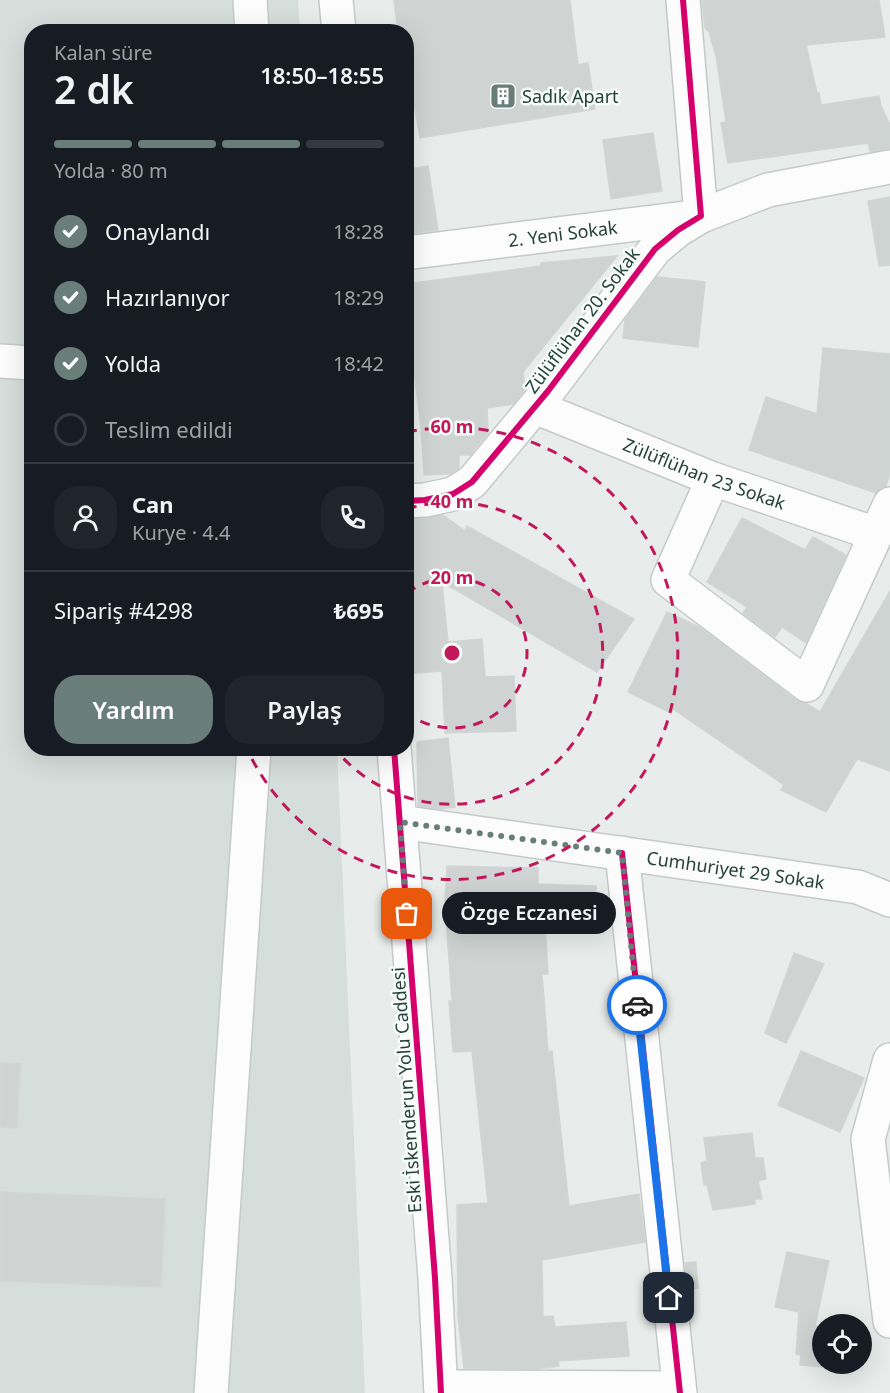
<!DOCTYPE html>
<html lang="tr">
<meta charset="utf-8">
<style>
body{margin:0;font-family:"Noto Sans",sans-serif;background:#20242c;color:#f1f3f6;height:100vh;display:flex;flex-direction:column;font-size:22px;white-space:nowrap}
*{box-sizing:border-box;margin:0}
p{font-size:20px;color:#9ea1a6}
.icon{flex:none;width:33px;height:33px;fill:none;stroke:currentColor;stroke-width:2;stroke-linecap:round;stroke-linejoin:round}
.map{position:relative;flex:1;overflow:hidden}
.sheet{position:absolute;left:24px;top:24px;width:390px;height:732px;display:flex;flex-direction:column;background:#171b24;border-radius:24px;box-shadow:0 6px 24px #0002}
.sheet>*{flex:none}
.fabs{position:absolute;left:812px;top:1314px;display:grid;gap:12px}
.fabs a{display:grid;place-items:center;width:60px;height:60px;border-radius:50%;background:#171b24;box-shadow:0 6px 24px #0002;font-size:30px}
.pin{position:absolute;display:grid;place-items:center;width:51px;height:51px;color:#fff;margin:-26px;border-radius:12px;box-shadow:0 3px 9px #0006}
.courier{position:absolute;display:grid;place-items:center;width:60px;height:60px;margin:-30px;border:4px solid #1a73e8;border-radius:50%;background:#fff;color:#222;box-shadow:0 2px 8px #0007}
.bubble{position:absolute;height:42px;border-radius:21px;background:#171b24;box-shadow:0 6px 24px #0002;font-size:20px;font-weight:600;line-height:42px;text-align:center}
.headline em{font-style:normal;font-weight:600}
.headline div{display:flex;flex-direction:column-reverse}
.headline{display:flex;align-items:center;justify-content:space-between;height:102px;padding:0 30px}
h1{font-size:39px;font-weight:600;line-height:45px}
.bar{display:grid;grid-template-columns:repeat(4,1fr);gap:9px 6px;align-content:center;height:72px;padding:0 30px}
.bar i{height:8px;border-radius:4px;background:#363941}
.bar .selected{background:#697e78}
.bar p{grid-column:span 4}
.line{display:flex;align-items:center;gap:15px;padding:0 30px;border-top:2px solid #363941}
.line div{flex:1}
.round{display:grid;place-items:center;flex:none;width:63px;height:63px;border-radius:24px;background:#20242c}
ol{padding:0 30px;list-style:none}
li{display:flex;align-items:center;gap:18px;height:66px}
li p{margin-inline-start:auto}
li .icon{padding:6px;border-radius:50%;background:#697e78;color:#fff;stroke-width:4}
li:last-child{color:#9ea1a6}
li i{width:33px;height:33px;border:3px solid #363941;border-radius:50%}
.button{display:flex;gap:12px;margin-top:auto;padding:12px 30px}
.button a{flex:1;height:69px;border-radius:24px;background:#697e78;color:#fff;font-size:24px;font-weight:600;line-height:69px;text-align:center}
.button a+a{background:#20242c;color:#f1f3f6}
.map>svg:first-child{display:block}
.built{fill:#d6dedb}
.building{fill:#cfd4d2;stroke:#d1d6d4;stroke-width:1.5}
.lines{fill:none;stroke-linecap:round;stroke-linejoin:round}
.minor-casing{stroke:#c5cac8;stroke-width:36}
.minor{stroke:#fcfcfc;stroke-width:33}
.cycleway-casing{stroke:#f7fbf9;stroke-width:10}
.cycleway{stroke:#d6006c;stroke-width:6}
.done{stroke:#697e78;stroke-width:6;stroke-dasharray:0 10.8}
.route{stroke:#1a73e8;stroke-width:8}
.ring{fill:none;stroke:#c2185b;stroke-width:3;stroke-dasharray:10 8}
.labels{text-anchor:middle;dominant-baseline:central;stroke-width:5;stroke-linejoin:round;paint-order:stroke}
.poi-label{font-size:18px;fill:#24423a;stroke:#f7fbf9;text-anchor:start}
.street-label{font-size:18px;fill:#24423a;stroke:#f7fbf9}
.centre{fill:#c2185b;stroke:#f7fbf9;stroke-width:3}
.ring-label{font-size:18px;text-anchor:middle;font-weight:bold;fill:#c2185b;stroke:#f7fbf9;stroke-width:5;stroke-linejoin:round;paint-order:stroke}
</style>
<div class="map">
<svg width="890" height="1393" viewBox="0 0 890 1393">
<rect width="100%" height="100%" fill="#e8edeb"/>
<path class="built" d="M0,0H298L300,31L32,32V748L337,749L365,1393H0Z"/>
<path class="building" d="M394,0H570L578,65L588,63L595,109L420,138L408,68H406V32H398Z
M702,0H879L885,37L806,45L817,93H819L821,105L879,96L881,106L890,125V149L870,152L868,143L728,163L721,123L726,122L716,56L709,32L705,28Z
M653,133L662,191L611,199L603,140Z
M428,166L438,230L406,234V170Z
M890,197V265L879,266L868,201Z
M617,256L523,372L525,389L513,404L487,408L488,433L470,455H459V468L450,474L424,475L421,428L412,356H414L406,298V284L541,266V263Z
M657,277L705,282L698,347L623,338L625,320Z
M823,348L890,354V473L886,486L876,493L749,450L766,397L817,414Z
M443,515L465,531L467,526L634,619L597,672L442,582L448,642L482,639L485,677L514,676L516,731L445,733L442,671L406,674V520Z
M742,518L805,550L813,537L846,555L806,643L782,627L775,637L743,613L747,607L707,582Z
M890,591V771L857,759L826,812L781,790L784,785L673,709L671,713L628,692L667,612L699,627L796,700L807,704L820,712Z
M448,738L455,807L441,809L418,806L417,742Z
M447,866L538,868V884L596,886L595,912H571V923L545,922L548,974H542L548,1052L552,1051L569,1206L639,1194L645,1242L542,1260L543,1317L553,1316L555,1327L626,1322L629,1356L558,1361L559,1366L535,1369L464,1368L458,1317L457,1205L488,1203L472,1051L453,1052L449,1001H452L446,917H444Z
M794,953L824,964L786,1043L765,1033Z
M801,1051L864,1078L840,1132L778,1105Z
M0,1063L20,1064L17,1128L0,1127Z
M752,1133L755,1158H763L766,1179L758,1181L762,1199H755V1204L713,1210L707,1185H704L701,1163L707,1161L704,1138Z
M0,1192L165,1199L161,1287L0,1281Z
M787,1252L829,1261L815,1326H822V1367L800,1365L801,1355L796,1354L799,1312L775,1307Z
M696,1262L698,1288L688,1289L685,1263Z"/>
<g class="lines">
<defs>
<g id="minor">
<path d="M250,0L252,32"/>
<path d="M336,0L339,32"/>
<path id="s1" d="M406,253L701,216L768,190L890,167"/>
<path d="M0,361L32,363"/>
<path id="s2" d="M535,407L713,479L876,534"/>
<path d="M713,479L668,580L807,685L890,504"/>
<path d="M406,501L425,500L453,494L472,482L548,391L655,249L678,230L701,216L683,0"/>
<path d="M394,748L435,1278L441,1393"/>
<path id="s3" d="M400,822L858,887L890,900"/>
<path d="M622,853L680,1393"/>
<path d="M890,1060L868,1139L890,1321"/>
<path d="M441,1387L679,1388"/>
<path d="M211,1393L254,748"/>
</g>
</defs>
<use href="#minor" class="minor-casing"/>
<use href="#minor" class="minor"/>
<defs>
<path id="cycleway" d="M406,501L425,500L453,494L472,482L548,391L655,249L678,230L701,216L683,0
M394,748L435,1278L441,1393
M622,853L680,1393"/>
</defs>
<use href="#cycleway" class="cycleway-casing"/>
<use href="#cycleway" class="cycleway"/>
</g>
<g class="lines">
<path class="done" d="M407,914L400,822L622,853L637,1005"/>
<path class="route" d="M637,1005L669,1298"/>
</g>
<g class="ring">
<path d="M407 593A75 75 0 1 1 407 713"/>
<path d="M407 509A151 151 0 1 1 335 749"/>
<path d="M407 432A226 226 0 1 1 247 749"/>
</g>
<defs>
<symbol id="building-square" viewBox="-11 -11 22 22"><rect x="-9" y="-9" width="18" height="18" rx="4" fill="#697e78" stroke="#f7fbf9"/><path d="M-4-6H4V6H1V3H-1V6H-4ZM-2.5-4.3h1.7v1.8h-1.7ZM.8-4.3h1.7v1.8H.8ZM-2.5-1h1.7V.8h-1.7ZM.8-1h1.7V.8H.8Z" fill="#fff"/></symbol>
</defs>
<g fill-rule="evenodd">
<use href="#building-square" x="488" y="81" width="30" height="30"/>
</g>
<g class="labels">
<g class="poi-label">
<text x="522" y="96">Sadık Apart</text>
</g>
<g class="street-label">
<text stroke="none"><textPath href="#s1" startOffset="158">2. Yeni Sokak</textPath></text>
<text transform="translate(582 320) rotate(-53)">Zülüflühan 20. Sokak</text>
<text stroke="none"><textPath href="#s2" startOffset="182">Zülüflühan 23 Sokak</textPath></text>
<text stroke="none"><textPath href="#s3" startOffset="339">Cumhuriyet 29 Sokak</textPath></text>
<text transform="translate(406 1090) rotate(-94)">Eski İskenderun Yolu Caddesi</text>
</g>
</g>
<circle cx="452" cy="653" r="9" class="centre"/>
<g class="ring-label">
<text x="452" y="433">60 m</text>
<text x="452" y="508">40 m</text>
<text x="452" y="584">20 m</text>
</g>
</svg>
<div class="fabs">
<a><svg class="icon" aria-label="locate" viewBox="0 0 24 24"><circle cx="12" cy="12" r="6"/><path d="M12 2v4M12 18v4M2 12h4M18 12h4"/></svg></a>
</div>
<div class="pin" style="left:407px;top:914px;background:#ea580c"><svg class="icon" aria-label="bag" viewBox="0 0 24 24"><path d="M5 8h14l-1 12H6zM9 8a3 3 0 0 1 6 0"/></svg></div>
<div class="pin" style="left:669px;top:1298px;background:#1f2937"><svg class="icon" aria-label="home" viewBox="0 0 24 24"><path d="M3 11l9-7 9 7M6 9v11h12V9"/></svg></div>
<div class="courier" style="left:637px;top:1005px"><svg class="icon" aria-label="car" viewBox="0 0 24 24"><path d="M5 17H2v-5l4-1 3-4h7l3 4 3 1v5h-3M9 17h6M6 11h13"/><circle cx="7" cy="17" r="2"/><circle cx="17" cy="17" r="2"/></svg></div>
<div class="bubble" style="left:442px;top:892px;width:174px">Özge Eczanesi</div>
<section class="sheet">
<div class="headline"><div><h1>2 dk</h1><p>Kalan süre</p></div><em>18:50–18:55</em></div>
<div class="bar"><i class="selected"></i><i class="selected"></i><i class="selected"></i><i></i><p>Yolda · 80 m</p></div>
<ol>
<li><svg class="icon" aria-label="check" viewBox="0 0 24 24"><path d="M5 12l5 5 9-10"/></svg>Onaylandı<p>18:28</p></li>
<li><svg class="icon" aria-label="check" viewBox="0 0 24 24"><path d="M5 12l5 5 9-10"/></svg>Hazırlanıyor<p>18:29</p></li>
<li><svg class="icon" aria-label="check" viewBox="0 0 24 24"><path d="M5 12l5 5 9-10"/></svg>Yolda<p>18:42</p></li>
<li><i></i>Teslim edildi</li>
</ol>
<div class="line" style="height:108px"><a class="round"><svg class="icon" aria-label="person" viewBox="0 0 24 24"><circle cx="12" cy="8" r="4"/><path d="M4 21q1-7 8-7t8 7"/></svg></a><div><b>Can</b><p>Kurye · 4.4</p></div><a class="round"><svg class="icon" aria-label="phone" viewBox="0 0 24 24"><path d="M5 4h4l2 5-3 2q2 4 5 5l2-3 5 2v4C11 20 4 13 5 4z"/></svg></a></div>
<div class="line" style="height:78px"><div>Sipariş #4298</div><b>₺695</b></div>
<div class="button"><a>Yardım</a><a>Paylaş</a></div>
</section>
</div>
